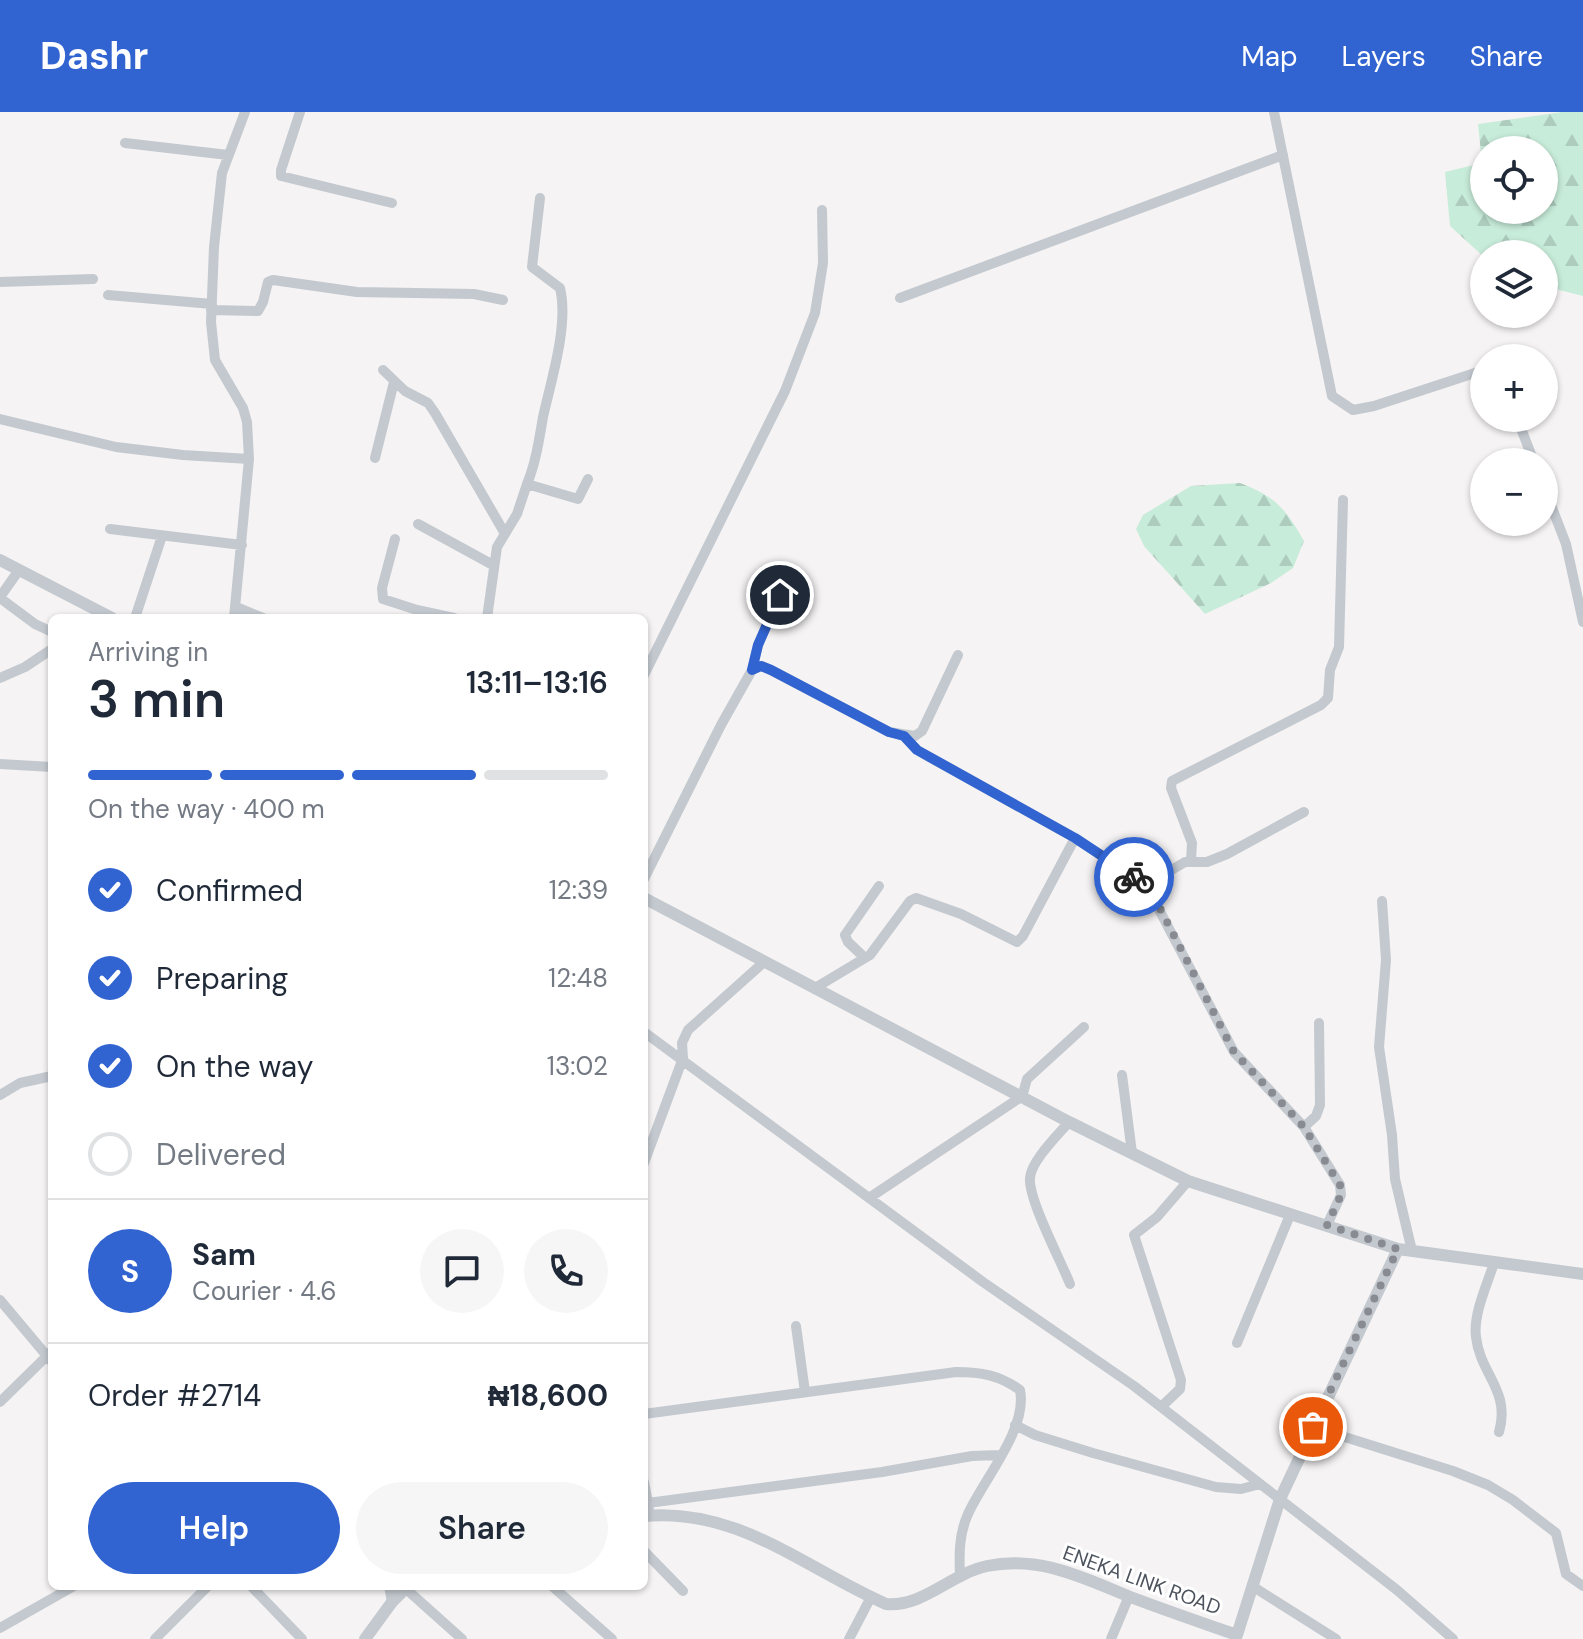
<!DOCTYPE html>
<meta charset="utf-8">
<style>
body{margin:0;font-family:"DM Sans",sans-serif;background:#f6f6f7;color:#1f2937;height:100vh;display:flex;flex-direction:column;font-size:30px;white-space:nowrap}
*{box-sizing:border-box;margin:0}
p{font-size:26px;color:#747a83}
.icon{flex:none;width:44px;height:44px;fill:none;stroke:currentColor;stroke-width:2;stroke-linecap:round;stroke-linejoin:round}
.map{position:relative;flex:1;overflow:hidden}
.side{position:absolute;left:48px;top:502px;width:600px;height:976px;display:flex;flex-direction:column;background:#fff;border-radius:12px;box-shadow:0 2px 6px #0004}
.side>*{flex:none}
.buttons{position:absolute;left:1470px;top:24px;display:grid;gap:16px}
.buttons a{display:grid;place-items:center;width:88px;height:88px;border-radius:50%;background:#fff;box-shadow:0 2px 6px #0004;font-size:40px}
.pin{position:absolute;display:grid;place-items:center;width:68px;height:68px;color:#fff;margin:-34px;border:4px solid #fff;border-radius:50%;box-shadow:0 2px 8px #0007}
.courier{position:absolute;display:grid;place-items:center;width:80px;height:80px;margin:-40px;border:6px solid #3164d1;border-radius:50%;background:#fff;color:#222;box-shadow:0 2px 10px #0007}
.summary em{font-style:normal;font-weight:600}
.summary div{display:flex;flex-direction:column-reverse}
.summary{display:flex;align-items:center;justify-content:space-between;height:136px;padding:0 40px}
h1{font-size:52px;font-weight:600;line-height:60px}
.bar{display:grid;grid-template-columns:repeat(4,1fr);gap:12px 8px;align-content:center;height:96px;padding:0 40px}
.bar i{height:10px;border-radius:6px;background:#e0e1e3}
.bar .active{background:#3164d1}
.bar p{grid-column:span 4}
.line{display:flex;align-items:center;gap:20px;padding:0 40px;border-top:2px solid #e0e1e3}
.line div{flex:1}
.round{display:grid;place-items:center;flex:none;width:84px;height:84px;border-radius:42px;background:#f6f6f7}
ol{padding:0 40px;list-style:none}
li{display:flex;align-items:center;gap:24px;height:88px}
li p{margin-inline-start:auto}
li .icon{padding:8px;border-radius:50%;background:#3164d1;color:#fff;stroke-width:4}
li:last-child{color:#747a83}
li i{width:44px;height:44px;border:4px solid #e0e1e3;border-radius:50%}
.cta{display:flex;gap:16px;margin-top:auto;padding:16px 40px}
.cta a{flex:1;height:92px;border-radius:48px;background:#3164d1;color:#fff;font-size:32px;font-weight:600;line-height:92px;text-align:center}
.cta a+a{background:#f6f6f7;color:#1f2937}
header{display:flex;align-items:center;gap:48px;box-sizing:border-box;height:112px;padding:0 40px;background:#3164d1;color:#fff}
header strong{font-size:38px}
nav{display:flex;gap:44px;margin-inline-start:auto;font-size:28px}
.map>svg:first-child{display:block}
.forest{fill:url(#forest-firs);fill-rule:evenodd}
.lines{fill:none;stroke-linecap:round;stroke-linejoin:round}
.minor{stroke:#c3c9cf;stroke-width:10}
.tertiary{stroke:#c3c9cf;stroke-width:12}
.done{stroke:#888c92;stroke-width:8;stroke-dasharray:0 14.4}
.route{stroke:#3164d1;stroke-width:10}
.labels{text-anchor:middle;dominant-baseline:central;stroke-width:6;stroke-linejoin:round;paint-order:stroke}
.street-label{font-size:20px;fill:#4d545e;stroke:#fff}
</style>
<header>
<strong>Dashr</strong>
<nav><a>Map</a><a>Layers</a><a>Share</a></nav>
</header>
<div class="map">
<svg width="1583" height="1527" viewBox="0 0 1583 1527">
<defs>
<pattern id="forest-firs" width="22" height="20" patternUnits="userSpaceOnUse" patternTransform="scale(2)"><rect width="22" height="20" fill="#c8ecda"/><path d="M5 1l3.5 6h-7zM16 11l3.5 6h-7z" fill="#adccbe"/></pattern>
</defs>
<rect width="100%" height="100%" fill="#f5f3f3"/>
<path class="forest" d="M1562,0H1583V184L1544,174V142H1484V145L1450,114L1445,60L1482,51L1478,12ZM1484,38H1544V98H1484Z
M1240,371C1276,385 1285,396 1304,429L1293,456L1271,471L1205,502L1144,434L1136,417L1143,403L1191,374Z"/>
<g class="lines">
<path class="minor" d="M300,0L281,58V64L392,91
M1274,0L1332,284L1353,298L1374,294L1484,258
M125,31L228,43
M0,170L93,167
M108,183L212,192
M900,186L1283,43
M211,198L258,199L263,190L268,170L273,168L357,180L474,182L503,188
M383,258L405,279L428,291L435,301L504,420
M1517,306L1534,350
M0,307L116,335L183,343L249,347
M375,346L394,270
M527,372C536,350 539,328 543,305C551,269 569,213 560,176L532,155L540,86
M1544,375L1566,432L1583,510
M418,412L493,453
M110,417L242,433
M395,427L382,476L383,487L417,498L454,506
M0,485L19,458
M0,486L35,512L52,520
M236,495L263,506
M135,506L162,424
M234,506L249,347L247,310L243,296L215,248L211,210L214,135L222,61L245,0
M487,506L497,435L517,402L527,372L578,387L588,367
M752,558L758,533L787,466
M644,563L785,279L815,201L823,151L822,98
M0,566L25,555L52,537
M904,624L917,638L1075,726L1146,773L1234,940L1304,1015L1340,1073L1341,1083L1327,1113
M0,652L52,655
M1191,748L1192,731L1171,676L1172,669L1321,593L1328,586L1330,558L1339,535L1343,388
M644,767L721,613L752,558L761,554L771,558L889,620L915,624L922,619L958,543
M1146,773L1185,750H1207L1227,742L1304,700
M1382,789L1386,848L1379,935L1392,1023L1395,1067L1412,1139
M865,846L848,830L845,823L879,774
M815,876L870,843L910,789L916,786L961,802L1017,830L1023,824L1075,726
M644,920L983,1170L1134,1274L1397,1478L1453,1527
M1122,963L1132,1041
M0,983L20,971L52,964
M1022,985L1027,967L1084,915
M1069,1010C1058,1023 1031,1049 1030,1066C1028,1087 1061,1149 1070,1172
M1304,1015L1316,1004L1320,993L1319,911
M644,1051L683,946L682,931L688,918L764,850
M869,1086L1021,985
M1494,1151C1487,1173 1473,1202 1476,1225C1480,1262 1511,1279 1499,1320
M0,1188L52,1250
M796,1214L805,1280
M1237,1231L1290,1103
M0,1290L52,1239
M1161,1295L1180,1277L1181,1268L1134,1123L1157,1105L1188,1069
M644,1302L956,1260C981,1260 999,1263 1020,1278C1028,1317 983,1368 968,1402C959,1422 959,1442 960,1463
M1015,1313L1035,1323L1093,1341L1216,1375L1241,1377L1260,1372
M1313,1315L1453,1359L1488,1373L1513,1388L1556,1421L1566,1462L1583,1474
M644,1370L649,1396
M648,1391L882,1360L972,1344L1000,1343
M644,1439L683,1479
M251,1474L302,1527
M389,1474L392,1490
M552,1474L612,1527
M1252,1474L1336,1527
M405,1476L462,1527
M0,1516L74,1474
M155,1527L208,1474
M849,1527L871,1485
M1111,1527L1129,1484"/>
<path class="tertiary" d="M0,448L112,506
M644,786L1069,1010L1188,1069L1398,1137L1583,1162
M644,1404C738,1395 806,1457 886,1492C924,1495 950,1462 987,1454C1041,1443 1085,1467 1133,1486C1168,1499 1202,1511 1237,1523L1280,1387L1398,1137
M365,1527L392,1490L408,1474"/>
</g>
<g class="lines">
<path class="done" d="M1134,765L1150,777L1234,940L1304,1015L1340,1073L1341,1083L1327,1113L1398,1137L1313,1315"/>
<path class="route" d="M780,483L758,533L752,558L761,554L771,558L889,620L904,624L917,638L1075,726L1134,765"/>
</g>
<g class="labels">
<g class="street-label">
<text transform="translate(1142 1468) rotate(20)">ENEKA LINK ROAD</text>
</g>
</g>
</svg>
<div class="buttons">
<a><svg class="icon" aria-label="locate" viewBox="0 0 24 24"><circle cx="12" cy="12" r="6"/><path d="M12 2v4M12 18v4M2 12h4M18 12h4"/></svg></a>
<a><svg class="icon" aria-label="layers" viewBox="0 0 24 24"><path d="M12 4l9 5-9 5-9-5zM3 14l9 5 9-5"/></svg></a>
<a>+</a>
<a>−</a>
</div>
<div class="pin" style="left:1313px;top:1315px;background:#ea580c"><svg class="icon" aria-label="bag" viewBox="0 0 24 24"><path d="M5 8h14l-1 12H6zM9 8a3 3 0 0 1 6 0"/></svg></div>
<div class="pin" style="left:780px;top:483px;background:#1f2937"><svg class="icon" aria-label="home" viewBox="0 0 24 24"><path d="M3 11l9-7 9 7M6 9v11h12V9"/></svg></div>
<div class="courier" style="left:1134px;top:765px"><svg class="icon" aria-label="bike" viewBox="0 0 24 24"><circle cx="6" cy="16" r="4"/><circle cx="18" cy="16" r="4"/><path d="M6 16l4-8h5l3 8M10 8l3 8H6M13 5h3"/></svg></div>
<section class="side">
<div class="summary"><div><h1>3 min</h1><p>Arriving in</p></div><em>13:11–13:16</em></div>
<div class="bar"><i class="active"></i><i class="active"></i><i class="active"></i><i></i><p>On the way · 400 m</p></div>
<ol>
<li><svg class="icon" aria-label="check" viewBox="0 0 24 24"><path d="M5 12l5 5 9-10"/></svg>Confirmed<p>12:39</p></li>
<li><svg class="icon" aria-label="check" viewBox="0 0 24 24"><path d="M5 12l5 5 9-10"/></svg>Preparing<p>12:48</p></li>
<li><svg class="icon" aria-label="check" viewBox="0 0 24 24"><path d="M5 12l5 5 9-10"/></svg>On the way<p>13:02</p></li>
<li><i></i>Delivered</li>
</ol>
<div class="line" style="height:144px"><b class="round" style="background:#3164d1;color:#fff">S</b><div><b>Sam</b><p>Courier · 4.6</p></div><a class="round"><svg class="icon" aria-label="chat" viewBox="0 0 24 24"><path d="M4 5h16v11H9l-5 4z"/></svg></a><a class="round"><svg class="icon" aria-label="phone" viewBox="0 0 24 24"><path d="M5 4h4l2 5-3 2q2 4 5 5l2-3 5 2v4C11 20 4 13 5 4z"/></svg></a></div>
<div class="line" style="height:104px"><div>Order #2714</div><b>₦18,600</b></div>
<div class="cta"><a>Help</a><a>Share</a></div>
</section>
</div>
